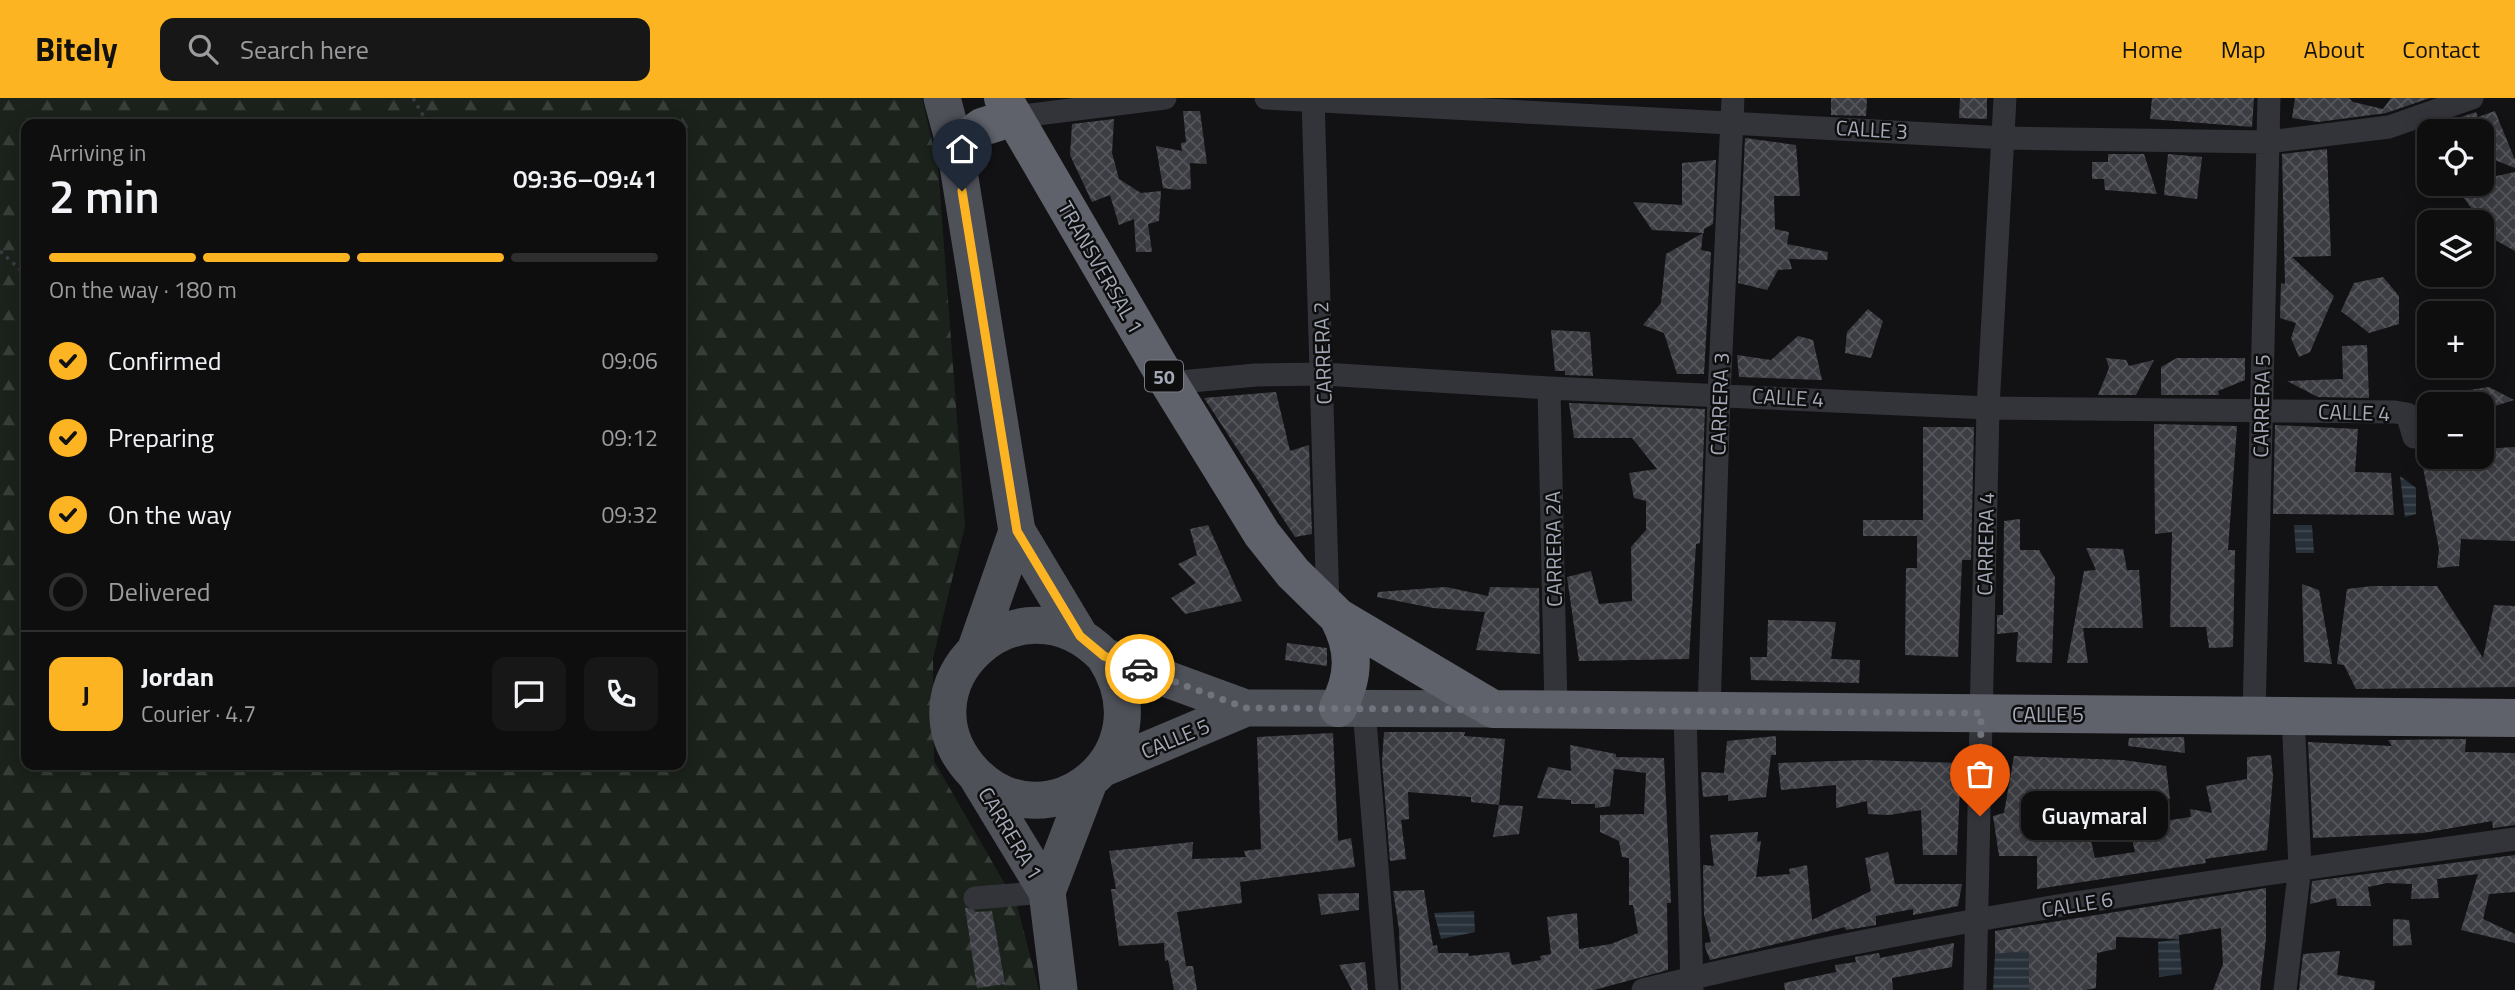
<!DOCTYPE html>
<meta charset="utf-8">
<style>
body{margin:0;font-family:"Titillium Web",sans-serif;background:#171718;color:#f1f3f6;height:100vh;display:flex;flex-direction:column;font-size:26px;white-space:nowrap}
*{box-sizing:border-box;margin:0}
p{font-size:23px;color:#9b9c9e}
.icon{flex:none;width:38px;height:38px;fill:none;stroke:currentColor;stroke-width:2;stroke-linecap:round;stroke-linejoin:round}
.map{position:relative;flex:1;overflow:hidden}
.sheet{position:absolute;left:21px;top:21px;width:665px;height:651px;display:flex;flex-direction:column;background:#0e0e0f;border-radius:14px;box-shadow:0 4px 18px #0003,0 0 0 2px #2e2e2f}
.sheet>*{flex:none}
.tools{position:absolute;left:2417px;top:21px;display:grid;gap:14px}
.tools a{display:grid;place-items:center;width:77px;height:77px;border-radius:14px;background:#0e0e0f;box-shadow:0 4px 18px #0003,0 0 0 2px #2e2e2f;font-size:35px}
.pin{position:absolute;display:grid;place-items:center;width:60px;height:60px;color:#fff;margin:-72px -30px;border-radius:50% 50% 50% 0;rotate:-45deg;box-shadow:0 0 7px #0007}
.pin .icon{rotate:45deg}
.courier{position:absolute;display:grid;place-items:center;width:70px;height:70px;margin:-35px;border:5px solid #fdb422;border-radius:50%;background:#fff;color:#222;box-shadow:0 2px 9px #0007}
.bubble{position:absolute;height:49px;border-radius:14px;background:#0e0e0f;box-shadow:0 4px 18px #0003,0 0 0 2px #2e2e2f;font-size:23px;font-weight:600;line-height:49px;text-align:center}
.head em{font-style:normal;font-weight:600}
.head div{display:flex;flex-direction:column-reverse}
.head{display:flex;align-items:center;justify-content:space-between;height:119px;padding:0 28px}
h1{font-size:46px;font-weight:600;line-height:52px}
.bar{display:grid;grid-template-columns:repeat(4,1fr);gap:10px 7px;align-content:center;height:84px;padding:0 28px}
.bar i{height:9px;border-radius:5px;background:#2e2e2f}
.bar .current{background:#fdb422}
.bar p{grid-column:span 4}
.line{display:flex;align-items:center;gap:18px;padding:0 28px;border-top:2px solid #2e2e2f}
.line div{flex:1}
.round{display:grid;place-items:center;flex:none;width:74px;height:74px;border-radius:14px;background:#171718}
ol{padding:0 28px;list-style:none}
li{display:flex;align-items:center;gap:21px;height:77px}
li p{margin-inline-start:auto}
li .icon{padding:7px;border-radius:50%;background:#fdb422;color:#111;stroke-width:4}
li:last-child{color:#9b9c9e}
li i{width:38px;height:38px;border:4px solid #2e2e2f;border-radius:50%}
header{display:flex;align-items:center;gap:42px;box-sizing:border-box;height:98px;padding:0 35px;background:#fdb422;color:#111}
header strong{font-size:33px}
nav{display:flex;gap:38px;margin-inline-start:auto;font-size:24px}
.search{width:490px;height:63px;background:#171718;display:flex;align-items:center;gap:18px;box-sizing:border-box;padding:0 24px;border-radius:14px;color:#9b9c9e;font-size:26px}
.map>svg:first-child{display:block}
.forest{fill:url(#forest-firs);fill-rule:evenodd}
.water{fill:url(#water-rules)}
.building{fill:url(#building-cross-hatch)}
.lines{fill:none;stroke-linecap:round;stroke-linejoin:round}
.path{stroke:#393b41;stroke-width:3.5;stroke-dasharray:3.5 5;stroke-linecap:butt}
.street{stroke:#33343a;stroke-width:23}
.primary{stroke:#4f5159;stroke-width:37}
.highway{stroke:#5f626b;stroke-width:38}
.done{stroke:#70747d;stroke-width:7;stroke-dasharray:0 12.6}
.route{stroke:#fdb422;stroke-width:9}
.labels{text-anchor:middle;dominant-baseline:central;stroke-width:5;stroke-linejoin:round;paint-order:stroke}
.shield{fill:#0e0e0f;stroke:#767a84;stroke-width:2}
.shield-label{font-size:19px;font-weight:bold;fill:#a3a9b6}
.street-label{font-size:21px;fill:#a3a9b6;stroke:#0e0e0f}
</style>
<header>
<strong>Bitely</strong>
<div class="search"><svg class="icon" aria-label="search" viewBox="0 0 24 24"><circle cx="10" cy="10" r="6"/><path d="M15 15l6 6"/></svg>Search here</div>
<nav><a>Home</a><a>Map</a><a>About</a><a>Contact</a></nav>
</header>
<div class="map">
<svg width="2515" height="892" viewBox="0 0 2515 892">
<defs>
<pattern id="forest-firs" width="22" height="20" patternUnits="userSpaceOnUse" patternTransform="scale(1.75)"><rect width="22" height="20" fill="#1a221b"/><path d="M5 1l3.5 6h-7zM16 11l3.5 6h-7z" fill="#383f3a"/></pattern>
<pattern id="water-rules" width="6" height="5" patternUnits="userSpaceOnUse" patternTransform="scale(1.75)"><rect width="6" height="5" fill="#283139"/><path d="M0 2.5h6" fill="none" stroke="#444c53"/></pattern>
<pattern id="building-cross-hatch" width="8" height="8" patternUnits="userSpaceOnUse" patternTransform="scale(1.75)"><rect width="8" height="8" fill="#3c3d42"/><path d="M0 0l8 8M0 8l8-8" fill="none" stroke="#55565b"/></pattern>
</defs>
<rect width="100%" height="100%" fill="#121214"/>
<path class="forest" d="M0,0H922L938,68L965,428L933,560L934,663L1017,807L1039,892H0ZM26,26H681V667H26Z"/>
<path class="water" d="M2400,378L2416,390V416L2405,419Z
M2294,427H2312L2314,455H2296Z
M1474,813L1475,834L1441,841L1434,815Z
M2179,841L2182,876L2159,879L2158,844Z
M2029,853V892H1993L1995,856Z"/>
<path class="building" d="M1831,0H1867L1866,18L1831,17Z
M1960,0H1987V21L1959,20Z
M2152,0H2254L2252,29L2150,21Z
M2295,0H2349L2353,4L2383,11L2391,0H2430L2386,15L2318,24L2292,20Z
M1183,13H1200L1207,66L1190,65L1191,91L1178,92L1163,90L1156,48L1182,53L1181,45L1186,44Z
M2495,13L2515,62V70L2482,57V33H2429L2428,64L2416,34L2476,14L2478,19Z
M1114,21L1112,55L1119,81L1141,95L1161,93L1159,123L1148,126L1152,154H1136L1134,121L1119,127L1110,97L1092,104L1070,57L1072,26Z
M1745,40L1796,47L1800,98H1774L1775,131L1789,134L1787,146L1828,154L1827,162L1789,161L1792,171L1778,172L1767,192L1738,185Z
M2327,51L2331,158L2292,159L2334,198L2310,254L2299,259L2291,240L2296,225L2280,220L2281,185L2285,186L2282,56Z
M2108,56H2144L2157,96L2105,92L2104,81H2092V64H2108Z
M2168,56L2202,59L2197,101L2164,97Z
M1716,62L1713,126L1704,131V135L1652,132L1633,104L1682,107V65Z
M2515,74V153L2486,137L2482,124L2453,86H2482V81Z
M1703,135L1701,152L1711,154L1704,276H1677L1664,235L1643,227L1661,205L1666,156Z
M2383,179L2399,198V226L2369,235L2341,213L2354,185Z
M1868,211L1883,223L1871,260L1845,255L1847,234Z
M1551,232L1590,234L1593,278L1565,277V273H1555Z
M1798,238L1813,242L1822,282L1739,279L1737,257L1771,262Z
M2367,247L2369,300L2318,299L2287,283L2343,281L2342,248Z
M2106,260L2126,262L2129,268L2154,262L2136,297H2098L2109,270Z
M2177,260H2245V282L2218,293L2219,297H2161V269Z
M2489,289L2514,302L2482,312V306H2438L2437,297Z
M1276,294L1290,353L1309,347L1312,436L1295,439L1204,300Z
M1569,305L1705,311L1700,445L1696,446L1689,561L1579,563L1567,479L1591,473L1599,506L1632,503L1631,449L1646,432V403L1634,400L1629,375L1657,371L1632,340H1574Z
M2154,326L2237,328L2228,452H2235L2233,549L2209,550L2206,529H2170L2172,434L2155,436Z
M2275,327L2358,331L2355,374L2391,375L2394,417L2273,416Z
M1923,329H1974L1971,462H1962L1958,559L1905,557L1906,470H1917V438H1863V422H1923Z
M2515,349V443L2461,441L2459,468L2437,470L2439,451L2421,359H2482V351Z
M2020,421V452H2039L2055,479L2052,565L2016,564L2018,534L1997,536V517H2003L2004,423Z
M1208,427L1242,503L1185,516L1171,500L1196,485L1178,466L1197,457L1190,431Z
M2086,450L2123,451L2127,472H2139L2143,530H2083L2088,565H2067L2084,473L2096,472Z
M2302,486L2319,492L2332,566L2304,564Z
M2372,488H2437L2483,560L2494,507L2515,508V589L2356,591L2344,567L2337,566L2347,491Z
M1446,489L1488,498L1490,489L1539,490L1540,556L1476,552L1485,514L1433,510L1377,499L1378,494Z
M1768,522L1836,524L1831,561L1860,562L1859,585L1751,582L1750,559H1767Z
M1287,545L1327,550V568L1285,562Z
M1384,634H1465L1464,638L1505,641L1499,707L1471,704V699L1408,694L1409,721L1401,722L1406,761L1390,763L1382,664Z
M1333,635L1338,743L1351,740L1355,769L1240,784L1242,805L1177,814L1186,868H1193L1197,892H1174L1168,862L1165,863L1164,845L1119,848L1111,791H1116L1109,753L1193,744L1192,761L1246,759L1244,753L1261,751L1257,639Z
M1776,638V657H1771L1766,699L1728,703V697L1703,699L1701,674L1724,675L1727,643Z
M2184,639L2185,655L2128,648L2129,640Z
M2466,641L2465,654L2515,655V727L2493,730L2492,723L2423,735L2313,740L2308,644L2392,648L2388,642Z
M1570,647L1616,656V659L1664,660L1671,805H1667L1668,872L1594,892H1401L1399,831L1393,793L1424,792L1433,848L1437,847L1438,855H1468L1469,858L1509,854L1512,867L1541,862L1540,858L1551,856L1547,819L1577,815L1579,851L1611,846L1638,835L1633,807H1629V760L1622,759L1619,743L1600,734V717L1644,716L1646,675L1614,671L1610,708L1595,710V706H1571V702L1537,700L1548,669L1571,673Z
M2271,657L2273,678L2267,752L2205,761L2206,765L2037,791V758H1999L1993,718L2004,715L2014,658L2123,662L2166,668L2170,701L2042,706L2046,740L2089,734L2095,760L2135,754L2129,728L2191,719L2190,711L2212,715L2206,688L2247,681V659Z
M1865,662L1961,665L1957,757H1923L1921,712L1889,717L1868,716L1867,703L1836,710V687L1781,692L1778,665Z
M1499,707L1523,708L1519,736L1493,739Z
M1758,734L1757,744L1761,743L1756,779L1790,776L1789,771L1807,767L1812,822L1871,793L1865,760L1888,754L1895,786H1962L1958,808L1913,817V811L1876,818V827L1846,832L1845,829L1710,862L1705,849V845L1711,844L1704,817L1703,767L1714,768L1710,737Z
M2515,757V794L2489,796L2483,821L2515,836V845L2461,832L2478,776L2437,781L2439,800L2411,801L2412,786L2387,785L2368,789L2371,808H2337L2336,800L2310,806L2312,783Z
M2266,790V841L2260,892H2213L2223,866L2221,830L2179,837V841L2116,839V851L2097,855L2096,890L2085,892H2029V853L1995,856V833Z
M1359,795V812L1321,817L1318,796Z
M965,809L975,814L992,813L1005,886L977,890Z
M2393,821L2409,822L2412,847L2393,848Z
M1954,845L1952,869L1892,880L1893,892H1785L1784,885L1836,874L1835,867L1856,864L1855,859L1879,855L1880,860Z
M2340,853L2337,877L2375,883L2374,892H2299L2303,856Z
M1365,864L1368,892H1352L1339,867Z"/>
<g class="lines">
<path class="path" d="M413,0L428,26
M0,153L26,177"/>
<path class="street" d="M1266,0L2005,40L2268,44L2389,29L2472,0
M1313,0L1328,511
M1014,19L1165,0
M1169,285L1256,277L1323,276L1549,290L1988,310L2395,314L2407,316L2414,339
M1549,290L1556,612
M1364,611L1387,892
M1685,613L1692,892
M1709,613L1719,296L1733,0
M2254,617L2269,0
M975,800L1047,794
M1643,892C1930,821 2223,781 2515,741
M1975,892L1988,310L2005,0
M2285,892L2300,769L2293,618"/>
<path class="primary" d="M942,0L955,49L1017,433L1080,538
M976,550L1017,433
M1104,558C1169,657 1046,750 974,675C893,590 1018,470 1104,558L1246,610L1493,611
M1104,670L1246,610
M977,679L1047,794L1059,892
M1047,794L1089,684"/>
<path class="highway" d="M1003,0L1169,285L1262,436L1293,475L1338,519L1493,611L2515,620
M955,49L982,29L1014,19
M1338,610C1355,578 1355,551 1338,519"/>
</g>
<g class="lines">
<path class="done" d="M1140,571L1246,610L1981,615L1980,718"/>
<path class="route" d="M962,93L1017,433L1080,538L1104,558L1140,571"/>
</g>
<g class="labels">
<rect class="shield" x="1145" y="262.5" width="38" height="31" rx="5"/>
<g class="shield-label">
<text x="1164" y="278">50</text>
</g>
<g class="street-label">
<text transform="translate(1872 31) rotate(3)">CALLE 3</text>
<text transform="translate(1101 169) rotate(60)">TRANSVERSAL 1</text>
<text transform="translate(1322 255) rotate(-92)">CARRERA 2</text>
<text transform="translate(1788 299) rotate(3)">CALLE 4</text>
<text transform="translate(1719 306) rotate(-88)">CARRERA 3</text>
<text transform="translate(2261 308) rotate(-89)">CARRERA 5</text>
<text transform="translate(2354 314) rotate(2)">CALLE 4</text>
<text transform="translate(1985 446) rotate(-89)">CARRERA 4</text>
<text transform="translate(1553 451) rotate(-91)">CARRERA 2A</text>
<text x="2048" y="616">CALLE 5</text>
<text transform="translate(1175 640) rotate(-23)">CALLE 5</text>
<text transform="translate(1011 735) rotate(59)">CARRERA 1</text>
<text transform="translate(2077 806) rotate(-9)">CALLE 6</text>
</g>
</g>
</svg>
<div class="tools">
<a><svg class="icon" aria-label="locate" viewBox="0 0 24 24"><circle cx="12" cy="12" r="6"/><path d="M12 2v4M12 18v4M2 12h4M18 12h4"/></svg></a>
<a><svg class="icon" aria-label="layers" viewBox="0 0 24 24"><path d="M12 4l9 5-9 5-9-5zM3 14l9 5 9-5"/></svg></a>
<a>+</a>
<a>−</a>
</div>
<div class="pin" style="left:1980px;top:718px;background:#ea580c"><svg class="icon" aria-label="bag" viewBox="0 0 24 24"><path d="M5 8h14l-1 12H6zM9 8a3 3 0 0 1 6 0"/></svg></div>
<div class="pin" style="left:962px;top:93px;background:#1f2937"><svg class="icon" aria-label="home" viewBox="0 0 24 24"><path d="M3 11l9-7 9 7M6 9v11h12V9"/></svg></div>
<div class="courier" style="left:1140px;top:571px"><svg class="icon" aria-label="car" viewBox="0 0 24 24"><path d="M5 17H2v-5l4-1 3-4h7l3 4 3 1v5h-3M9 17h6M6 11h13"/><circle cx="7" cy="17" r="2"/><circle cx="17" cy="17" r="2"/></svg></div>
<div class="bubble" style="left:2021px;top:693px;width:147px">Guaymaral</div>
<section class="sheet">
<div class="head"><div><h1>2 min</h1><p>Arriving in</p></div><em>09:36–09:41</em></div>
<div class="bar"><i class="current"></i><i class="current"></i><i class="current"></i><i></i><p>On the way · 180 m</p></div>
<ol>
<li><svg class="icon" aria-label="check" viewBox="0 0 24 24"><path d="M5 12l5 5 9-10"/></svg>Confirmed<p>09:06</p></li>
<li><svg class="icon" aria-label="check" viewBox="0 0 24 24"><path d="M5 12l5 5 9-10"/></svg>Preparing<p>09:12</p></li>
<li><svg class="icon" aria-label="check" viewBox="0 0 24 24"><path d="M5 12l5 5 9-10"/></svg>On the way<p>09:32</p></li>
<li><i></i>Delivered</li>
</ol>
<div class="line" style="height:126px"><b class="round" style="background:#fdb422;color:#111">J</b><div><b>Jordan</b><p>Courier · 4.7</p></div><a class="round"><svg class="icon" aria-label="chat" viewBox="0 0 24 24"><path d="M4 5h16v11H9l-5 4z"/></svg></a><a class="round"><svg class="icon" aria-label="phone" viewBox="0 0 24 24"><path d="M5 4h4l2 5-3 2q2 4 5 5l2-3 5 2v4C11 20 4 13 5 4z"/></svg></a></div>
</section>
</div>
